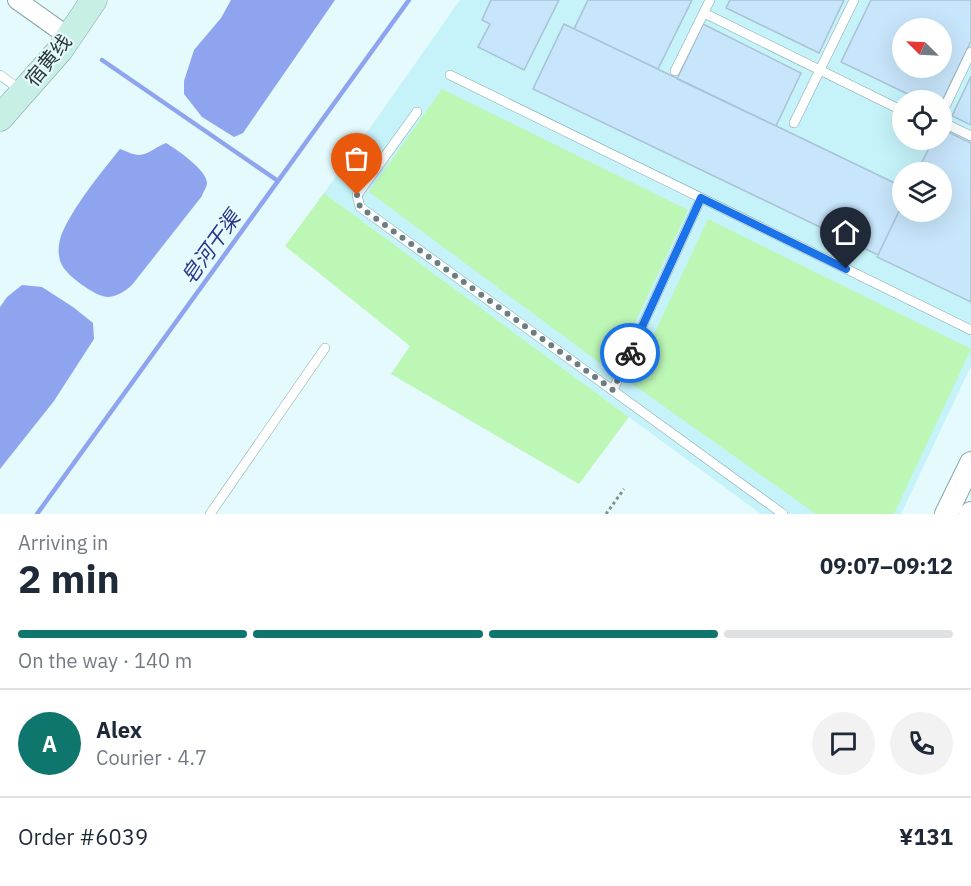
<!DOCTYPE html>
<meta charset="utf-8">
<style>
body{margin:0;font-family:"IBM Plex Sans","Noto Sans SC",sans-serif;background:#f2f2f3;color:#1f2937;height:100vh;display:flex;flex-direction:column;font-size:22px;white-space:nowrap}
*{box-sizing:border-box;margin:0}
p{font-size:20px;color:#747a83}
.icon{flex:none;width:33px;height:33px;fill:none;stroke:currentColor;stroke-width:2;stroke-linecap:round;stroke-linejoin:round}
.map{position:relative;height:514px;overflow:hidden}
.panel{display:flex;flex-direction:column;background:#fff;flex:1}
.panel>*{flex:none}
.needle{width:39px;rotate:294deg}
.controls{position:absolute;left:892px;top:18px;display:grid;gap:12px}
.controls a{display:grid;place-items:center;width:60px;height:60px;border-radius:50%;background:#fff;box-shadow:0 6px 24px #0002;font-size:30px}
.pin{position:absolute;display:grid;place-items:center;width:51px;height:51px;color:#fff;margin:-62px -26px;border-radius:50% 50% 50% 0;rotate:-45deg;box-shadow:0 0 6px #0007}
.pin .icon{rotate:45deg}
.courier{position:absolute;display:grid;place-items:center;width:60px;height:60px;margin:-30px;border:4px solid #1a73e8;border-radius:50%;background:#fff;color:#222;box-shadow:0 2px 8px #0007}
.headline em{font-style:normal;font-weight:700}
.headline div{display:flex;flex-direction:column-reverse}
.headline{display:flex;align-items:center;justify-content:space-between;height:102px;padding:0 18px}
h1{font-size:39px;font-weight:700;line-height:45px}
.bar{display:grid;grid-template-columns:repeat(4,1fr);gap:9px 6px;align-content:center;height:72px;padding:0 18px}
.bar i{height:8px;border-radius:4px;background:#e0e1e3}
.bar .active{background:#0f766e}
.bar p{grid-column:span 4}
.line{display:flex;align-items:center;gap:15px;padding:0 18px;border-top:2px solid #e0e1e3}
.line div{flex:1}
.round{display:grid;place-items:center;flex:none;width:63px;height:63px;border-radius:32px;background:#f2f2f3}
.map>svg:first-child{display:block}
.built{fill:#c5f3f9;fill-rule:evenodd}
.green{fill:#bcf7b6}
.water{fill:#8fa4ef}
.lines{fill:none;stroke-linecap:round;stroke-linejoin:round}
.stream{stroke:#8fa4ef;stroke-width:4.5}
.building{fill:#c7e5fb;stroke:#a9c2d4;stroke-width:1.5;fill-rule:evenodd}
.service-casing{stroke:#85a7ab;stroke-width:10}
.minor-casing{stroke:#85a7ab;stroke-width:20}
.tertiary-casing{stroke:#85a7ab;stroke-width:24}
.secondary-casing{stroke:#85a7ab;stroke-width:27}
.path{stroke:#809194;stroke-width:3;stroke-dasharray:3 3;stroke-linecap:butt}
.service{stroke:#fff;stroke-width:9}
.minor{stroke:#fff;stroke-width:18}
.tertiary{stroke:#fff;stroke-width:22}
.secondary{stroke:#c8efe6;stroke-width:26}
.done{stroke:#6c7d7f;stroke-width:6;stroke-dasharray:0 10.8}
.route{stroke:#1a73e8;stroke-width:8}
.labels{text-anchor:middle;dominant-baseline:central;stroke-width:4.5;stroke-linejoin:round;paint-order:stroke}
.street-label{font-size:20px;fill:#2b393b;stroke:#e5fafd}
.water-label{font-size:21px;font-style:italic;fill:#28358a;stroke:#e5fafd}
</style>
<div class="map">
<svg width="971" height="514" viewBox="0 0 971 514">
<rect width="100%" height="100%" fill="#e5fafd"/>
<path class="built" d="M460,0H971V366L901,514H761L324,193ZM903,28H942V68H903ZM903,100H942V140H903ZM903,172H942V212H903Z"/>
<path class="green" d="M442,89L688,210L612,372L369,192Z
M324,193L629,417L579,484L391,374L410,346L285,246Z
M708,219L971,349L894,514H816L631,383Z"/>
<path class="water" d="M231,0H335L243,133L234,137L202,117L184,94V81L194,50L221,18Z
M166,143C176,149 207,170 207,183C207,187 203,192 202,196L132,285C124,292 118,296 108,297C96,297 65,275 61,263C59,259 58,250 59,245C61,221 104,169 120,149C126,151 133,155 139,155C148,155 157,146 166,143Z
M22,285L42,287L73,307L93,323L94,339L54,401L0,469V307L7,297Z"/>
<g class="lines">
<path class="stream" d="M102,60L278,181
M37,514L409,0"/>
</g>
<path class="building" d="M491,0H559L524,70L478,47L490,24L482,20Z
M588,0H692L658,69L574,29Z
M730,0H844L819,53L726,8Z
M871,0H971V41L942,101L920,100L841,62ZM903,28H942V68H903Z
M564,24L903,187V203L878,255L533,89Z
M703,24L801,73L776,126L677,79Z
M971,76V125L952,116Z
M942,129L971,143V302L877,257L903,203V212H942V172H917L933,140H942Z"/>
<g class="lines">
<defs>
<path id="service" d="M704,13L903,111
M675,71L710,0
M0,75L22,91
M450,75L971,330
M417,112L357,195L360,207L783,514
M942,113L971,52
M942,122L971,136
M794,123L854,0
M613,390L701,198
M210,514L325,348"/>
<path id="minor" d="M17,0L69,37"/>
<path id="tertiary" d="M946,514L971,463
M970,514L971,513"/>
<path id="secondary" d="M0,118L60,50L94,0"/>
</defs>
<use href="#service" class="service-casing"/>
<use href="#minor" class="minor-casing"/>
<use href="#tertiary" class="tertiary-casing"/>
<use href="#secondary" class="secondary-casing"/>
<path class="path" d="M606,514L624,489"/>
<use href="#service" class="service"/>
<use href="#minor" class="minor"/>
<use href="#tertiary" class="tertiary"/>
<use href="#secondary" class="secondary"/>
</g>
<g class="lines">
<path class="done" d="M357,195L360,207L613,390L630,353"/>
<path class="route" d="M630,353L701,198L846,269"/>
</g>
<g class="labels">
<g class="street-label">
<text transform="translate(48 60) rotate(-51)">宿黄线</text>
</g>
<g class="water-label">
<text transform="translate(210 247) rotate(-54)">皂河干渠</text>
</g>
</g>
</svg>
<div class="controls">
<a><svg class="needle" viewBox="-14 -14 28 28"><path d="M0-13l5 13h-10z" fill="#e53935"/><path d="M0 13l5-13h-10z" fill="#747a83"/></svg></a>
<a><svg class="icon" aria-label="locate" viewBox="0 0 24 24"><circle cx="12" cy="12" r="6"/><path d="M12 2v4M12 18v4M2 12h4M18 12h4"/></svg></a>
<a><svg class="icon" aria-label="layers" viewBox="0 0 24 24"><path d="M12 4l9 5-9 5-9-5zM3 14l9 5 9-5"/></svg></a>
</div>
<div class="pin" style="left:357px;top:195px;background:#ea580c"><svg class="icon" aria-label="bag" viewBox="0 0 24 24"><path d="M5 8h14l-1 12H6zM9 8a3 3 0 0 1 6 0"/></svg></div>
<div class="pin" style="left:846px;top:269px;background:#1f2937"><svg class="icon" aria-label="home" viewBox="0 0 24 24"><path d="M3 11l9-7 9 7M6 9v11h12V9"/></svg></div>
<div class="courier" style="left:630px;top:353px"><svg class="icon" aria-label="bike" viewBox="0 0 24 24"><circle cx="6" cy="16" r="4"/><circle cx="18" cy="16" r="4"/><path d="M6 16l4-8h5l3 8M10 8l3 8H6M13 5h3"/></svg></div>
</div>
<section class="panel">
<div class="headline"><div><h1>2 min</h1><p>Arriving in</p></div><em>09:07–09:12</em></div>
<div class="bar"><i class="active"></i><i class="active"></i><i class="active"></i><i></i><p>On the way · 140 m</p></div>
<div class="line" style="height:108px"><b class="round" style="background:#0f766e;color:#fff">A</b><div><b>Alex</b><p>Courier · 4.7</p></div><a class="round"><svg class="icon" aria-label="chat" viewBox="0 0 24 24"><path d="M4 5h16v11H9l-5 4z"/></svg></a><a class="round"><svg class="icon" aria-label="phone" viewBox="0 0 24 24"><path d="M5 4h4l2 5-3 2q2 4 5 5l2-3 5 2v4C11 20 4 13 5 4z"/></svg></a></div>
<div class="line" style="height:78px"><div>Order #6039</div><b>¥131</b></div>
</section>
